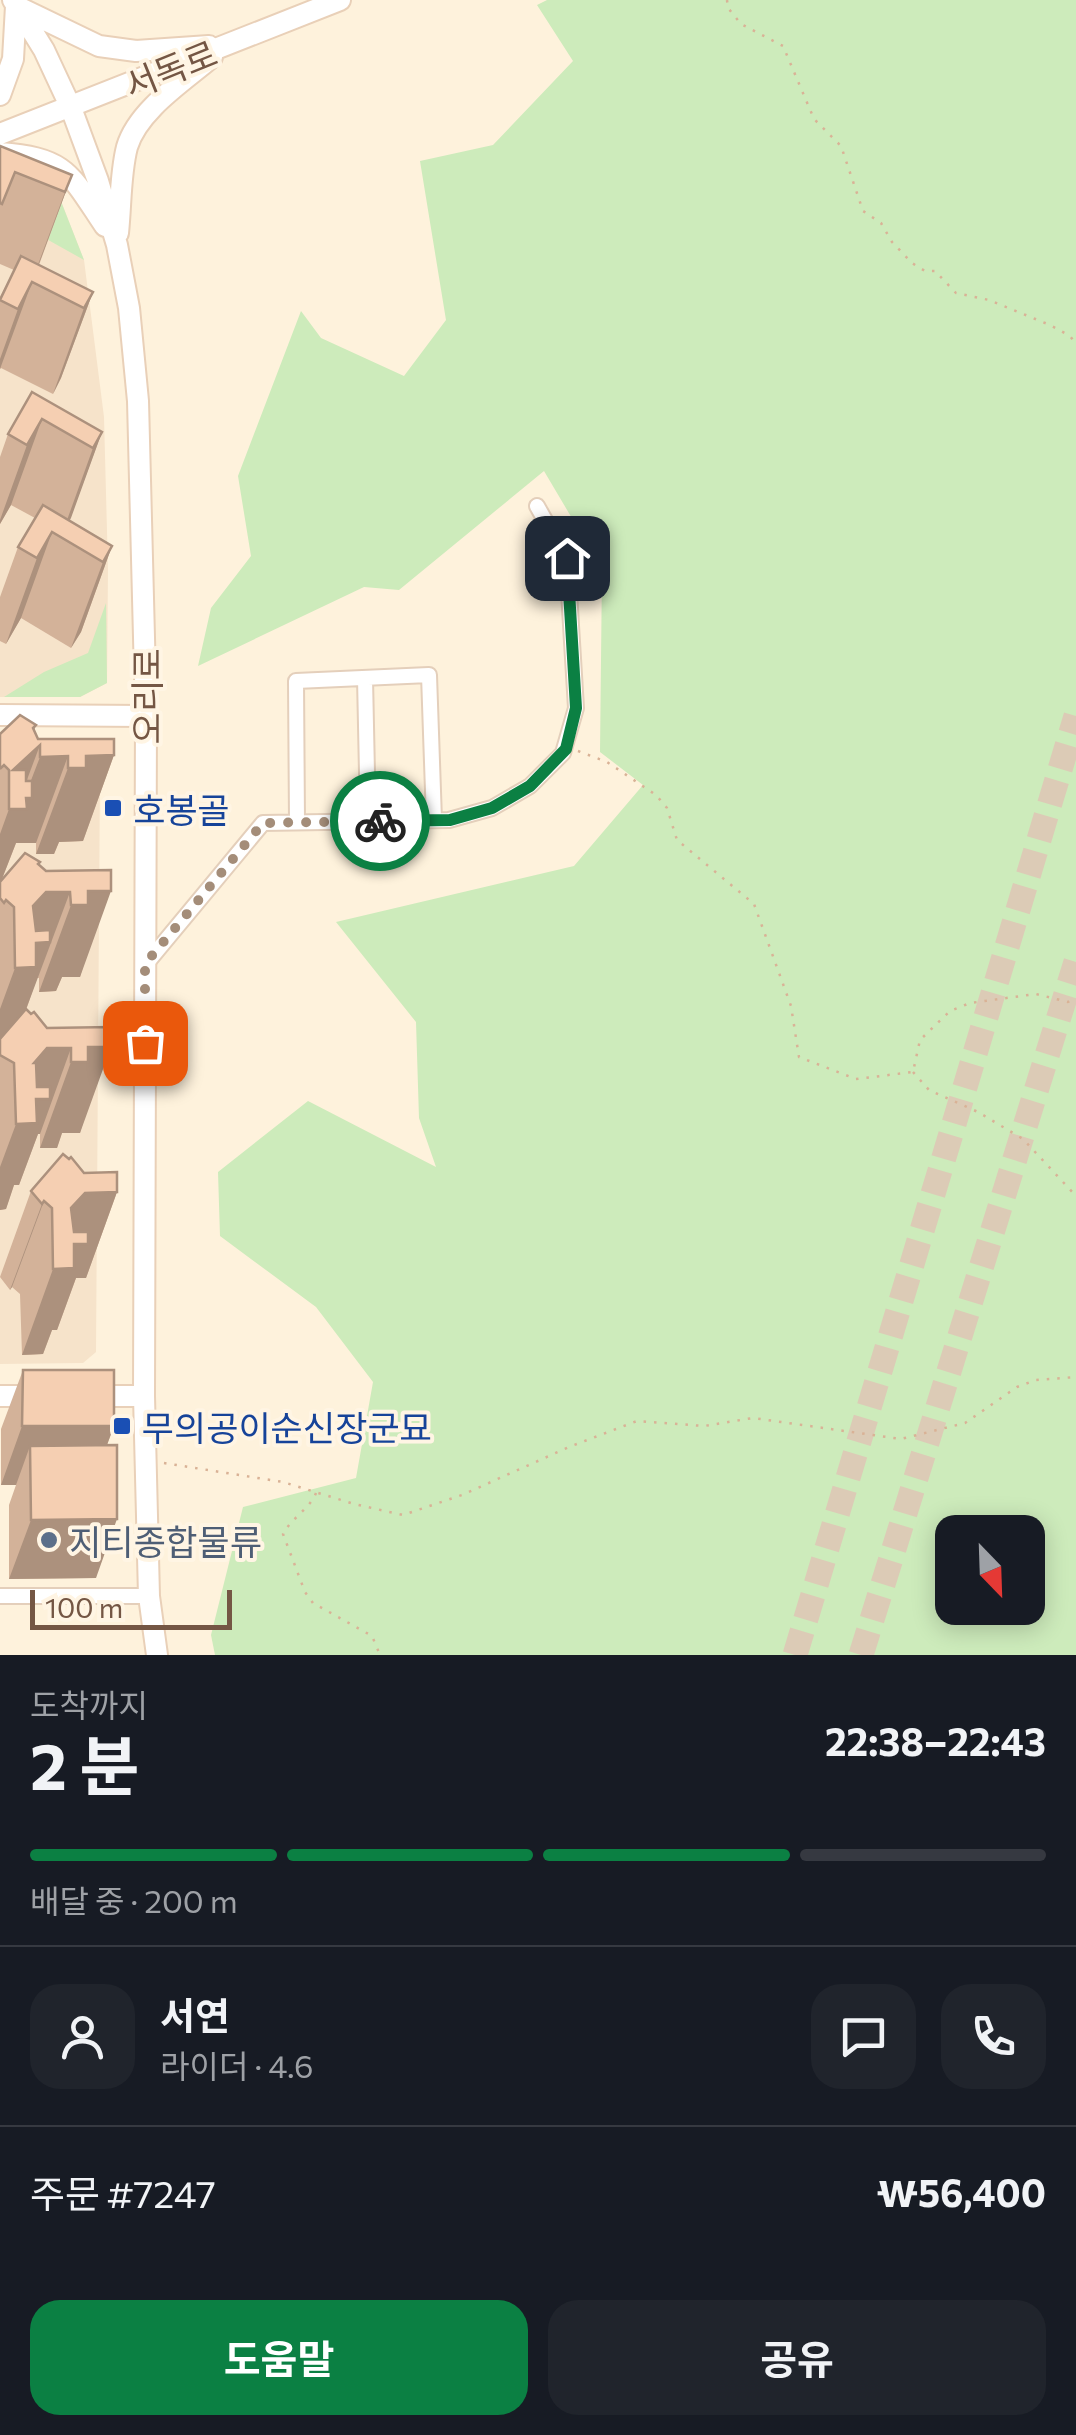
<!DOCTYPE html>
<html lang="ko">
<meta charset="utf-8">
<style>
body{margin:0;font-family:Commissioner,"Noto Sans KR",sans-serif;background:#20242c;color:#f1f3f6;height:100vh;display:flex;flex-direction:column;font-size:38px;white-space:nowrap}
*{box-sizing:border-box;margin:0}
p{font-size:32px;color:#9ea1a6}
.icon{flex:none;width:55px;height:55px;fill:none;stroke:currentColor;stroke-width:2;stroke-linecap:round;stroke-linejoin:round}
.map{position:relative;height:1655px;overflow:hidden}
.details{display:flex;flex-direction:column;background:#171b24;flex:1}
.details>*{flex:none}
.needle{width:65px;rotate:157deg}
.fabs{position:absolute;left:935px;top:1515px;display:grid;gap:20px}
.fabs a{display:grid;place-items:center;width:110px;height:110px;border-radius:20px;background:#171b24;box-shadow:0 5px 25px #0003;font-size:50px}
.scale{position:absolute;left:30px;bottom:25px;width:202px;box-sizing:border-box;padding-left:10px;border:5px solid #745644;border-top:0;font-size:28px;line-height:35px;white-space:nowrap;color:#745644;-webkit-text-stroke:8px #fff5e4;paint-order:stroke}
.pin{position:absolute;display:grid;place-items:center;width:85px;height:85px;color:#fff;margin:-42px;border-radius:20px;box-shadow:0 5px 15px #0006}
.courier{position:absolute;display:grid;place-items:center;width:100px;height:100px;margin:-50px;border:8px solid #0b8043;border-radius:50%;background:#fff;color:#222;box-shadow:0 2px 12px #0007}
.overview em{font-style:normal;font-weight:700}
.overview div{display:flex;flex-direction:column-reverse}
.overview{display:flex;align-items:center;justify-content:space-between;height:170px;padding:0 30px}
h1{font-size:65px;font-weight:700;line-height:75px}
.bar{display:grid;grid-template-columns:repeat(4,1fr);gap:15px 10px;align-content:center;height:120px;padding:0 30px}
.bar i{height:12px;border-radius:8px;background:#363941}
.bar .selected{background:#0b8043}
.bar p{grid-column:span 4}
.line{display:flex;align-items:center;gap:25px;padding:0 30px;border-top:2px solid #363941}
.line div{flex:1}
.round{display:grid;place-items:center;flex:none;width:105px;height:105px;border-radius:30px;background:#20242c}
.primary-button{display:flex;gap:20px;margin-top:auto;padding:20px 30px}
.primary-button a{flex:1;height:115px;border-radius:30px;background:#0b8043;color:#fff;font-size:40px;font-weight:700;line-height:115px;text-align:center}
.primary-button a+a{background:#20242c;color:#f1f3f6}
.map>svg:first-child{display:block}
.residential{fill:#f6e3ca}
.green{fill:#cdebbb;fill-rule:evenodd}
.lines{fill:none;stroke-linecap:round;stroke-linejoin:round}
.highway-tunnel{stroke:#dccbb6;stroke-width:25;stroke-dasharray:25 12;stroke-linecap:butt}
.street-casing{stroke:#e4cfbb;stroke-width:18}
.secondary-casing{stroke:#e9d0b8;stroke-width:24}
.path{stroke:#d9b296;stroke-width:2.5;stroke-dasharray:2.5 8;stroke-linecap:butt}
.street{stroke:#fff;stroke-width:14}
.secondary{stroke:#fff;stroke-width:20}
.wall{fill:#d3b299}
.shaded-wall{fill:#ac917d}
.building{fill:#f5cfb2;stroke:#ac917d;stroke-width:2.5}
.done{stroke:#a48d79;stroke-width:10;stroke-dasharray:0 18}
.route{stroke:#0b8043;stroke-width:12}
.transit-dot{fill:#1a4fb4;stroke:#fff5e4;stroke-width:4}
.service-dot{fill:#5c6f8a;stroke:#fff5e4;stroke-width:4}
.labels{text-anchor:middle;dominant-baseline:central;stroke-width:8;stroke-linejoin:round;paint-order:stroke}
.street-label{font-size:35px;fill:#745644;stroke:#fff5e4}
.transit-label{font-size:35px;fill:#164399;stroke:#fff5e4;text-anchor:start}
.service-label{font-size:35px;fill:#4e5e75;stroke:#fff5e4;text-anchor:start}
</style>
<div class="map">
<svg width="1076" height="1655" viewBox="0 0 1076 1655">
<rect width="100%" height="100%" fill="#fef2dc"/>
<path class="residential" d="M0,176L55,186L84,260L104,417L108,569L107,683L80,697H0Z
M0,756L100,771L96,1352L83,1363L0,1364Z"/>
<path class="green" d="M547,0H1076V1655H215L211,1635L243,1507L356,1478L373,1382L316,1307L220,1236L218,1172L308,1101L436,1167L419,1118L416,1022L336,922L574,866L643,785L600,752L602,569L544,471L399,590L364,587L198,666L211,608L251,556L238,476L301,311L321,338L404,376L446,320L420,161L493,145L573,61L537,5ZM952,1532H1028V1608H952Z
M55,186L84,260L0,213Z
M106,603L107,683L80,697H4L44,672L88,653Z"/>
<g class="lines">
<path class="highway-tunnel" d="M795,1655L1076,716
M861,1655L1076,962"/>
<defs>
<path id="street" d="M365,678L368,821
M297,822L296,681L429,675L434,820
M146,964L263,823L449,820L492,808L530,786L563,753L576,708L567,559L537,506
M0,1596H149"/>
<path id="secondary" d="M13,0L44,50L71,108L98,181L117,245L129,308L138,401L146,716L144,1396L149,1596L157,1655
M0,95L13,59L16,6L99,46L136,51L209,46
M0,134L340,0
M0,153C67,158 70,174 105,226
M118,233C121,205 120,174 127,147C138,110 184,81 212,57
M0,715L146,716
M0,1396H37
M86,1396H144"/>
</defs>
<use href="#street" class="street-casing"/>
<use href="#secondary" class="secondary-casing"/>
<path class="path" d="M727,0L728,8L741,24L783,46L814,119L841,146L863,211L881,223L892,242L912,263L925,271H935L956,293L989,300L1050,325L1070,336L1076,344
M578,751L607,762L656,795L667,808L677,840L754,904L791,1006L799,1057L856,1079L913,1072L920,1040L950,1011L970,1003L1036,994L1068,1002L1076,998
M913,1072L929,1090L978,1112L1023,1139L1076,1196
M164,1463L283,1482L354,1504L403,1515L462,1495L569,1447L637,1421L704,1426L753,1418L901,1439L965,1423L1017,1387L1036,1380L1076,1377
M316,1493C309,1510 292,1517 283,1534L305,1592L313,1603L372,1636L380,1655"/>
<use href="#street" class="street"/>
<use href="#secondary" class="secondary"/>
</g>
<path class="wall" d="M0,146L72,175L39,265L93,292L61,378L53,394L1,368L0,369V297L14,270L0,264Z
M32,392L102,432L69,521L112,546L81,632L71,648L21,618L6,644L0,641V597L18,547L35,518L11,505L0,524V457L8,434Z
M36,725L34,730L38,739L114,755L83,841L59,842L54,854H36V843H16L2,879L40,862L39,865L46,871L111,870L80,977H62L56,991L39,992V978H37L26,1010L47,1028L111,1027L80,1133H62L57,1148H40V1134H38L19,1185H14L6,1209L0,1210V734Z
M84,1173L117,1192L86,1278H76L57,1330H52L43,1354L22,1355L20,1294L12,1287L10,1290L0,1277L31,1191Z
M23,1370L114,1426L107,1445L96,1578L9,1579V1505L16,1485H1V1429Z"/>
<path class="shaded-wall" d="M72,175L40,261L33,278L65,192Z
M32,282L0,369V359L18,309Z
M93,292L61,378L53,394L84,308Z
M42,419L11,505L0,524V520L27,445Z
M102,432L71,518L62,534L93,448Z
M52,532L21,618L6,644L37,558Z
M112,546L81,632L71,648L103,562Z
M36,725L23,760L40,745L16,809H20L40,757L68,756L36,843H16L0,884V834L9,809L13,770Z
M114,755L83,841L59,842L54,854H36L68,768L86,756Z
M88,891H111L80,977H62L56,991L39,992L71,905Z
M46,892H70L19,1028L0,1053V1009L15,968L33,906Z
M88,1047H111L80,1133H62L57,1148H40L71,1062Z
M47,1048H71L40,1134H38L19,1185H14L6,1209L0,1210V1167L16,1124L34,1063Z
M117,1192L86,1278H76L57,1330H52L43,1354L22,1355L53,1269L71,1208L85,1193Z
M44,1201L12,1287L10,1290L42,1204Z
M22,1426H114L92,1485L30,1446L16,1485H1Z
M117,1519L96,1578L9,1579L31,1520Z"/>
<path class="building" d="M0,146L72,175L65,192L15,172L2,204L0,203Z
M21,256L93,292L84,308L32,282L18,309L0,300Z
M32,392L102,432L93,448L42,419L27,445L8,434Z
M43,505L112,546L103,562L52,532L37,558L18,547Z
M20,715L36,725L33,728L38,739H114V755L86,756V768H68V756L40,757V745L13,770H26V781H32V798H26L27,809H9V770L4,765L1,768L0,766V734Z
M25,853L40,862L38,864L46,871L111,870V891H88V905H71L70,892H46L33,906L36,931L50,930V942L36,943V967L15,968L14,907L6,900L4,903L0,898V882Z
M26,1009L31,1014L34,1012L47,1028L111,1027V1047H88V1062H71V1048H47L34,1063H36L37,1087H50V1099H36L37,1123L16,1124L14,1063L0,1055V1039Z
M63,1154L69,1159L71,1157L84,1173L117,1172V1192L85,1193L71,1208L74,1232H88V1244H74V1268L53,1269L52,1208L44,1201L42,1204L31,1191Z
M23,1370H114V1426H22Z
M117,1445V1519L31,1520L30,1446Z"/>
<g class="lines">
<path class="done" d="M145,1043V964L263,823L380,821"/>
<path class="route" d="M380,821L450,820L492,808L530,786L566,749L576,708L567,558"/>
</g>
<g class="transit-dot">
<rect x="103" y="798" width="20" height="20" rx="5"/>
<rect x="112" y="1416" width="20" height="20" rx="5"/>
</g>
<circle class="service-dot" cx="49" cy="1540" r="10"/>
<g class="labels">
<g class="street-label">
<text transform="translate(170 68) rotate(-22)">서독로</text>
<text transform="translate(145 696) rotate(-90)">오리로</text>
</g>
<g class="transit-label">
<text x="133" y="808">호봉골</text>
<text x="142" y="1426">무의공이순신장군묘</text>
</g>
<g class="service-label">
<text x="69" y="1540">지티종합물류</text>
</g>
</g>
</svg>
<div class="fabs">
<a><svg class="needle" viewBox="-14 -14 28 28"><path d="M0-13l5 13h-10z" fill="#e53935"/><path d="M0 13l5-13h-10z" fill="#9ea1a6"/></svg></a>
</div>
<div class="scale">100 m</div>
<div class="pin" style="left:145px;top:1043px;background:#ea580c"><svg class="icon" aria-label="bag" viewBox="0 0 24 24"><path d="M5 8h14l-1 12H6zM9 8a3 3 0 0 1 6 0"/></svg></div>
<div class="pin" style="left:567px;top:558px;background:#1f2937"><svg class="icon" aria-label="home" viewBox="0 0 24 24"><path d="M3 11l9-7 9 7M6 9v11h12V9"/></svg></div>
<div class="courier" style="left:380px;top:821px"><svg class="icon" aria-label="bike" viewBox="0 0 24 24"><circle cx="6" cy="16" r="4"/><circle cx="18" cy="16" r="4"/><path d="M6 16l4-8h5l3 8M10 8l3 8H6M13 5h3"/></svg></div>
</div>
<section class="details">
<div class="overview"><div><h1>2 분</h1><p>도착까지</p></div><em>22:38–22:43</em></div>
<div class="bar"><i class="selected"></i><i class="selected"></i><i class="selected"></i><i></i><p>배달 중 · 200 m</p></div>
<div class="line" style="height:180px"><a class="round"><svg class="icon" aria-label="person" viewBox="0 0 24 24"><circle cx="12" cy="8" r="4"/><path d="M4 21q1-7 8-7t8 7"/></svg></a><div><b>서연</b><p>라이더 · 4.6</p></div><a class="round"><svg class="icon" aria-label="chat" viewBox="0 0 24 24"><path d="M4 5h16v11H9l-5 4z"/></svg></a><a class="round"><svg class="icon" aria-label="phone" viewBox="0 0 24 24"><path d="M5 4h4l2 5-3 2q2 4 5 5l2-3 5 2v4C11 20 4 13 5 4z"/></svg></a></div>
<div class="line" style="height:130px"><div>주문 #7247</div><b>₩56,400</b></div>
<div class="primary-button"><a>도움말</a><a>공유</a></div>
</section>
